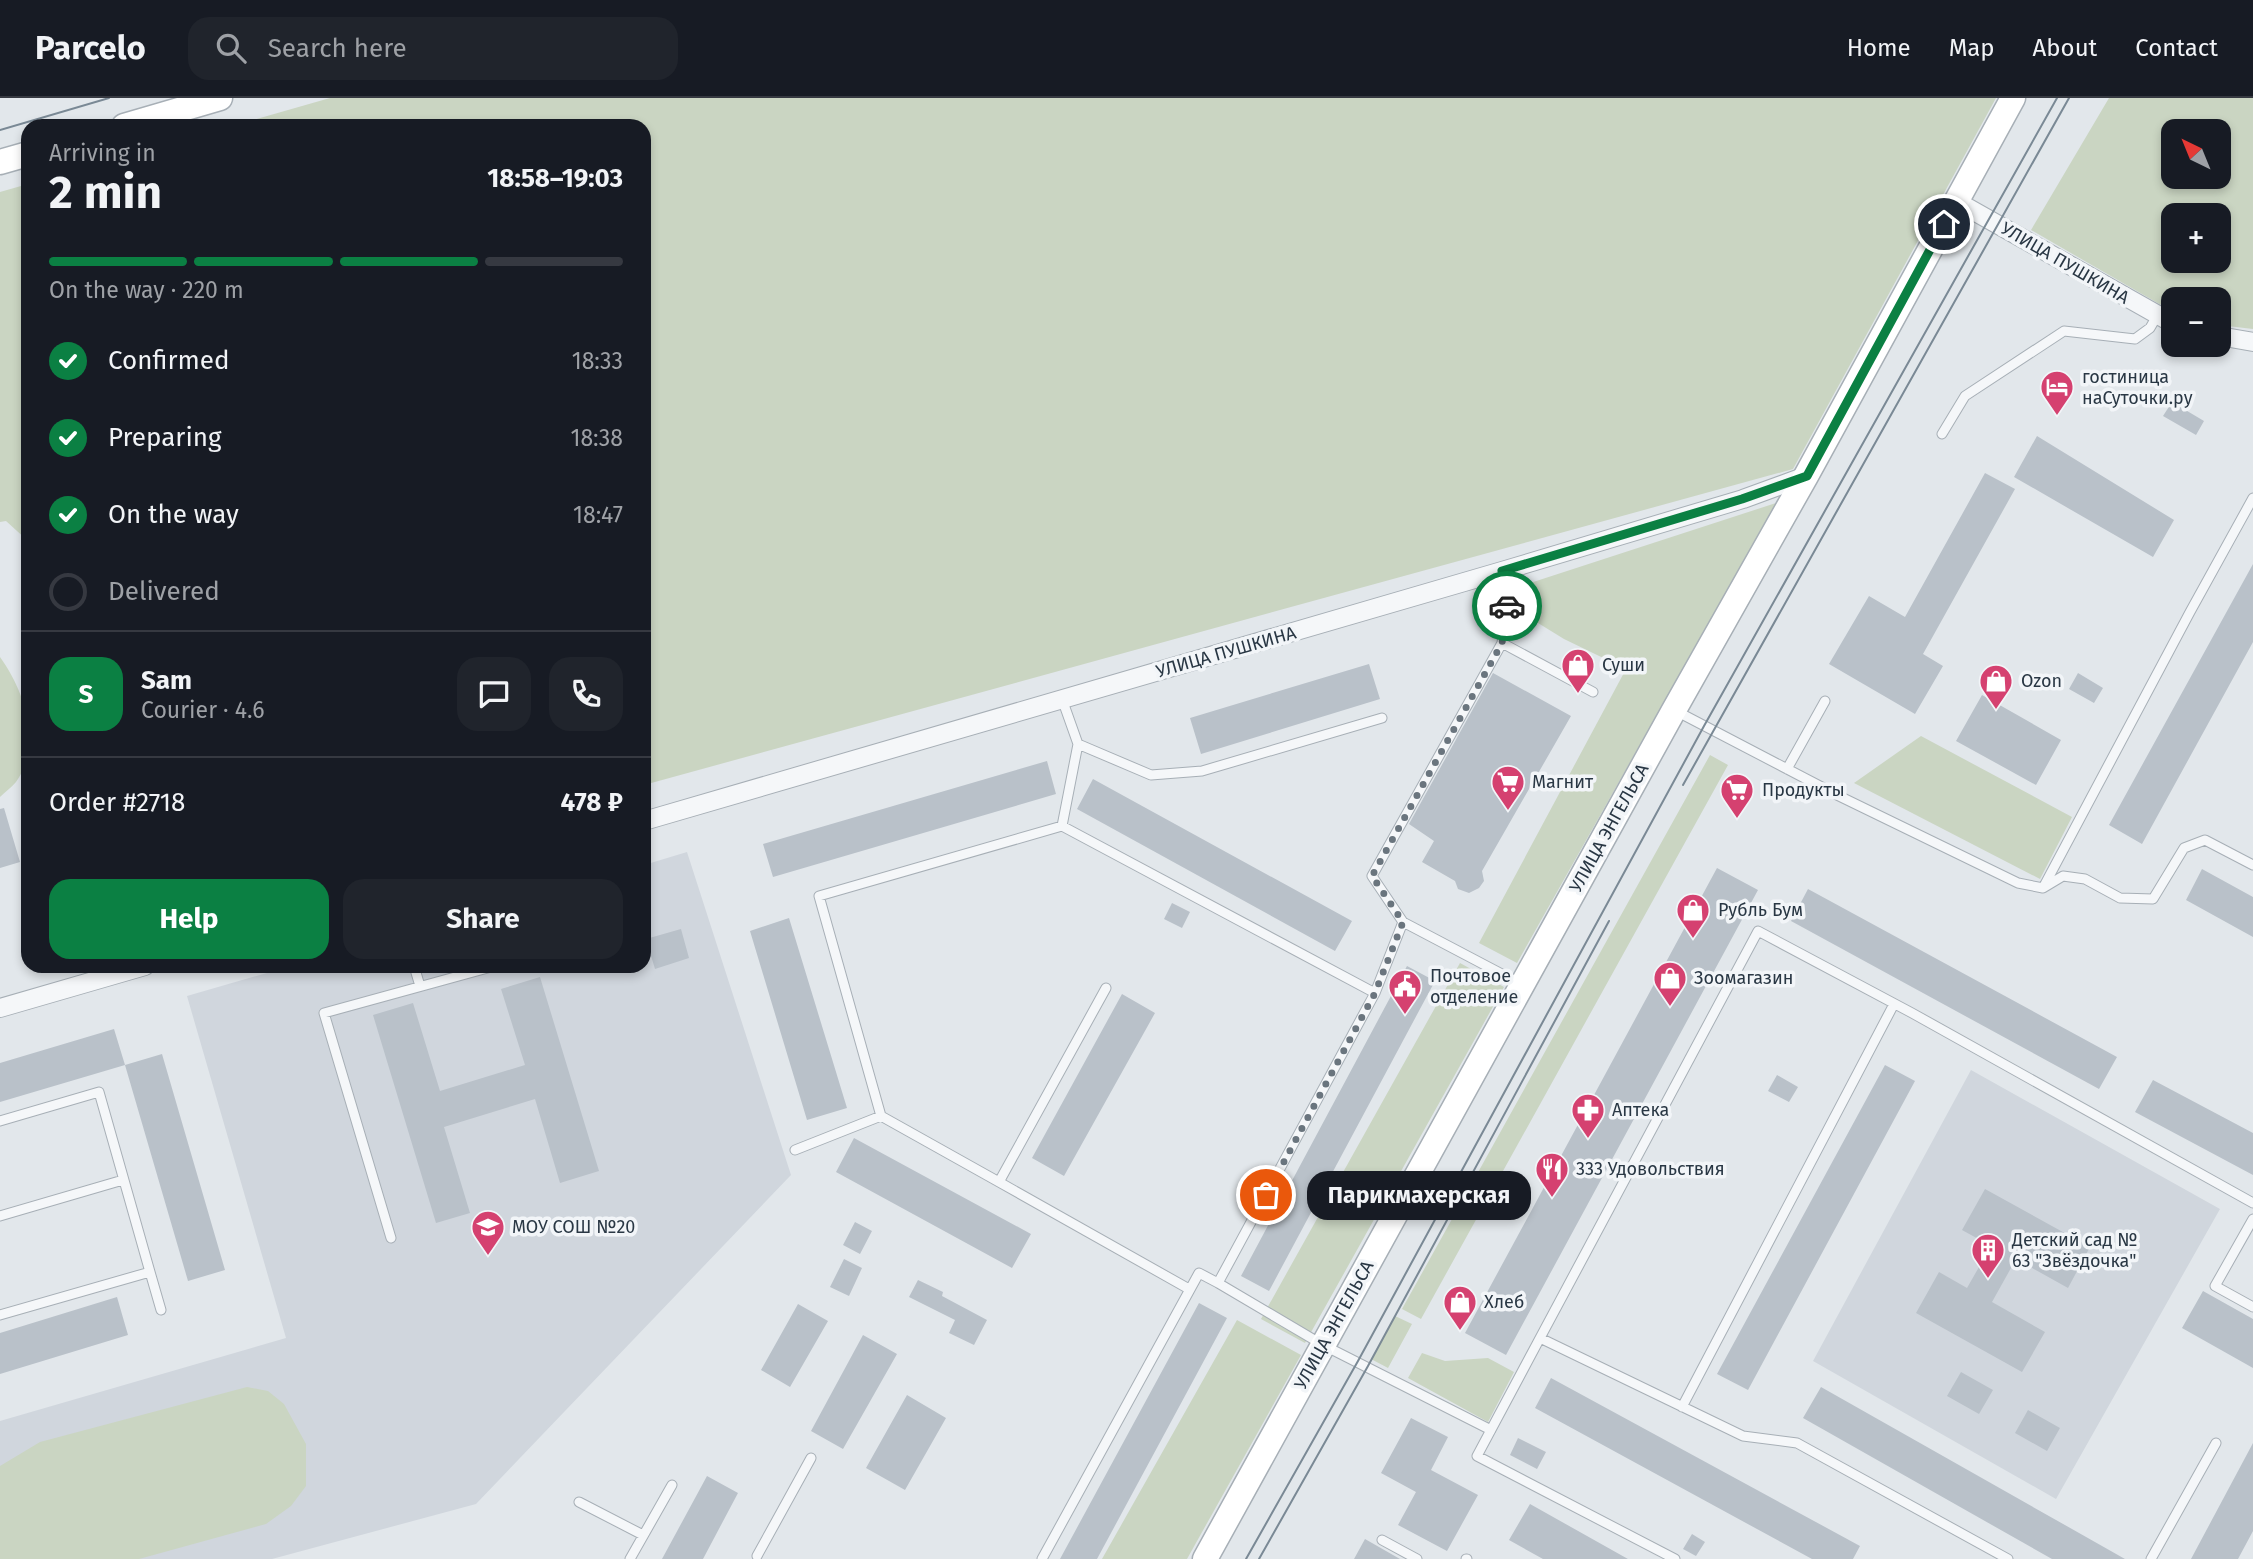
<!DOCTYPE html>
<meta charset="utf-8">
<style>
body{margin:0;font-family:"Fira Sans",sans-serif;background:#20242c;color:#f1f3f6;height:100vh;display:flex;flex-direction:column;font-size:26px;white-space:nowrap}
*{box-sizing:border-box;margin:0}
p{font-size:23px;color:#9ea1a6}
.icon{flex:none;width:38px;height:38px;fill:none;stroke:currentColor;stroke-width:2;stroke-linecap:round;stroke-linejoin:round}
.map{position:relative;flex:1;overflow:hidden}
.panel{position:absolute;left:21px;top:21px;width:630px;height:854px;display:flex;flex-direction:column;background:#171b24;border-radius:21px;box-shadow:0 4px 10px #0003}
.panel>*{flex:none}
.needle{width:46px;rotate:317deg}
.buttons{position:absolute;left:2161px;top:21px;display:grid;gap:14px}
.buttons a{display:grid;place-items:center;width:70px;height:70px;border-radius:14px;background:#171b24;box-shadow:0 4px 10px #0003;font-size:35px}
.pin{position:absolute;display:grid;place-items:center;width:60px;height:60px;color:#fff;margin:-30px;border:4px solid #fff;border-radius:50%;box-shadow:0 2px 7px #0007}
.courier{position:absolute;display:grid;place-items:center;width:70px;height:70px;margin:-35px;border:5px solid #0b8043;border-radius:50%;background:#fff;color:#222;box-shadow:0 2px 9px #0007}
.bubble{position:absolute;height:49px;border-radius:21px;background:#171b24;box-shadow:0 4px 10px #0003;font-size:23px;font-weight:700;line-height:49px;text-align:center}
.head em{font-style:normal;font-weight:700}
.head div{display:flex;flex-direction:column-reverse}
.head{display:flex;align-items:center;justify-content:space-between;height:119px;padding:0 28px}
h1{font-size:46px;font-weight:700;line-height:52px}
.bar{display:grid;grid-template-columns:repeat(4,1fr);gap:10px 7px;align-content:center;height:84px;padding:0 28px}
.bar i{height:9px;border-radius:5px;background:#363941}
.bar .current{background:#0b8043}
.bar p{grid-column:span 4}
.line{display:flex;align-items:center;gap:18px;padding:0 28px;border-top:2px solid #363941}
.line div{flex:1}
.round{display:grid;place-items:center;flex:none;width:74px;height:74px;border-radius:21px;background:#20242c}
ol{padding:0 28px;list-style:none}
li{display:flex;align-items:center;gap:21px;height:77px}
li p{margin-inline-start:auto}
li .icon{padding:7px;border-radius:50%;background:#0b8043;color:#fff;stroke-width:4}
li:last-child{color:#9ea1a6}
li i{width:38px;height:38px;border:4px solid #363941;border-radius:50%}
.cta{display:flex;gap:14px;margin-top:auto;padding:14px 28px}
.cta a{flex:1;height:80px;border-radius:21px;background:#0b8043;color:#fff;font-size:28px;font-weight:700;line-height:80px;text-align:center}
.cta a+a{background:#20242c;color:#f1f3f6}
header{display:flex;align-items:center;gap:42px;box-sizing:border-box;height:98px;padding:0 35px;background:#171b24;border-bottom:2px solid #363941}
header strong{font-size:33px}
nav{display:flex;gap:38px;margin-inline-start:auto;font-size:24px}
.search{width:490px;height:63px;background:#20242c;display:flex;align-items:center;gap:18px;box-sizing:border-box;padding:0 24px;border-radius:21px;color:#9ea1a6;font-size:26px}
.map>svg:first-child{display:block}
.built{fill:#d0d6dd}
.green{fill:#cad5c2;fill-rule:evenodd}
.building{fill:#b9c1c9}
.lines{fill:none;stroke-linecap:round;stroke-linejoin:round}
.lane-casing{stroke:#a7afb6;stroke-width:11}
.street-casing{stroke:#a7afb6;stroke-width:20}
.secondary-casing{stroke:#a7afb6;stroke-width:27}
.lane{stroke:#f5f7f9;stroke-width:9}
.street{stroke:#f5f7f9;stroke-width:18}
.secondary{stroke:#fff;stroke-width:24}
.tram{stroke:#7a8995;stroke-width:2}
.done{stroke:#6a757e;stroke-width:7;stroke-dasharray:0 12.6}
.route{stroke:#0b8043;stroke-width:9}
.labels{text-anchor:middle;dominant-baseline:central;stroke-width:7;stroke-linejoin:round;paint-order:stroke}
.street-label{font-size:18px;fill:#293744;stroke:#f2f5f8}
.poi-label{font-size:18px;fill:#293744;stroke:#f2f5f8;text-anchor:start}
</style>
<header>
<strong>Parcelo</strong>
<div class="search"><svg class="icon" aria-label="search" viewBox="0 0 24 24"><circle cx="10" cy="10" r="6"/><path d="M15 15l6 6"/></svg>Search here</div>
<nav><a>Home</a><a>Map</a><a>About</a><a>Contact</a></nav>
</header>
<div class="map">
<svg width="2253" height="1461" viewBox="0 0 2253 1461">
<rect width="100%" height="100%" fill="#e2e7eb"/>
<path class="built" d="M687,754L791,1077L476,1406L272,1461H0V1323L286,1240L187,898L291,868H644V767Z
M1971,972L2220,1111L2056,1401L1813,1263Z"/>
<path class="green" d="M330,0H1996L1793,371L644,687V28H232Z
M2109,0H2253V231L2219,227V201H2174L2173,213L2168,211L2031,132ZM2174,33H2219V79H2174ZM2174,117H2219V163H2174Z
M28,86V443L6,423L0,424V94Z
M1776,405L1517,865L1479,845L1626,571L1564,541L1525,517L1518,489Z
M0,559C24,592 43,646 16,684C12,689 5,694 0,699Z
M1921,638L2072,719L2040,781L1854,685Z
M1710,657L1728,667L1421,1221L1402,1211Z
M1460,865L1504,889L1305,1245L1261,1221Z
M1395,1218L1412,1226L1388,1270L1371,1261Z
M1237,1222L1301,1257L1187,1461H1102Z
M1422,1255L1445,1263L1488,1260L1514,1274L1488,1324L1408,1280Z
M247,1289L268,1293L284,1306L306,1346V1388L291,1408L266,1426L139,1461H0V1368L40,1344Z"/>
<path class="building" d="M2172,304L2204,323L2196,337L2163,318Z
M2037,338L2174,422L2153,459L2014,379Z
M1985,375L2015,391L1923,556L1943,568L1915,616L1829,566L1869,498L1905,519Z
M2253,466V544L2142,746L2109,727Z
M1369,566L1380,601L1201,656L1190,620Z
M1493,575L1571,618L1482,773L1484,783L1479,790L1469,795L1458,791L1455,783L1422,764L1434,743L1409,726Z
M2078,575L2103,590L2094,605L2069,591Z
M1982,597L2061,642L2036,687L1956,643Z
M1047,663L1056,696L773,779L763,746Z
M1093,681L1352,823L1335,853L1077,711Z
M4,710L20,764L0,770V711Z
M1717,770L1758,792L1506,1257L1465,1235Z
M2202,771L2253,799V839L2186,802Z
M1808,791L2117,959L2099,991L1791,823Z
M1172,805L1190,814L1182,830L1164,821Z
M789,820L847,1010L807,1022L750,833Z
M681,831L689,860L655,871L646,841Z
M1407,868L1435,883L1269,1193L1241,1178Z
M540,879L599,1073L560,1085L535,1001L444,1029L470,1115L436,1125L373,917L413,905L440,993L525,967L501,891Z
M1122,896L1155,915L1064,1078L1032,1060Z
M114,931L125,967L0,1004V965Z
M162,956L225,1172L188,1183L125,967Z
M1885,967L1915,983L1748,1292L1717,1276Z
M1777,977L1798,989L1789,1004L1768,993Z
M2153,982L2253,1035V1077L2135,1014Z
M854,1040L1031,1136L1012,1170L836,1074Z
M1985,1091L2090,1149L2068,1190L2016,1161L1992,1204L2045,1234L2022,1274L1916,1215L1939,1174L1967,1190L1991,1148L1962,1132Z
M855,1124L872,1133L860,1156L843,1147Z
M844,1161L862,1170L849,1198L830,1189Z
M918,1182L943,1194L942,1198L987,1222L974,1247L949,1235L955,1222L909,1199Z
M2203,1193L2253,1221V1270L2182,1230Z
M117,1199L128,1237L0,1276V1235Z
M1199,1205L1227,1220L1097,1461H1060Z
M798,1206L828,1223L790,1289L761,1272Z
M863,1237L897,1256L843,1351L811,1333Z
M1961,1274L1993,1292L1979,1316L1947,1298Z
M1551,1280L1860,1448L1853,1461H1812L1535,1310Z
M1821,1289L2125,1461H2052L1803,1320Z
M907,1297L946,1320L905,1392L866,1370Z
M2028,1312L2060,1330L2047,1353L2015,1335Z
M1411,1320L1448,1339L1431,1372L1478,1397L1447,1453L1398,1427L1416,1394L1381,1375Z
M1518,1340L1546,1354L1537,1371L1510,1357Z
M2253,1345V1433L2238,1461H2191Z
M707,1378L738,1395L703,1461H662Z
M1530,1406L1628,1461H1543L1509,1442Z
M1692,1436L1705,1444L1696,1458L1683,1451Z
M1365,1441L1400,1461H1354Z"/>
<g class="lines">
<defs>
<path id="lane" d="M1942,336L1965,298L2064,233L2135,241L2150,230L2157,218
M1502,545L1593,594
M1062,601L1078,646L1151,677L1202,673L1382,620
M1676,613L1839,698L2018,785L2043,790L2063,778L2085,781L2120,800L2153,801L2184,750L2205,742L2253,767
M1787,671L1825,603
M1062,728L1078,646
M2044,788L2190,514L2253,400
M1403,824L1519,885
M414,868L420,888
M1106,890L999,1084L881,1018L819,798L1062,728L1375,895
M0,1023L99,994L150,1174L0,1217
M795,1052L881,1018
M999,1084L1189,1191
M0,1118L123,1082
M2253,1121L2215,1188L2253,1209
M391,1140L324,915L495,868
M150,1174L161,1212
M1218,1185L1323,1247L1491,1332
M1540,1240L1758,833L1912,915L2253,1105
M1682,1309L1894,906
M579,1404L643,1437
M1382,1442L1417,1461
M757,1458L811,1360
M630,1461L672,1387
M1042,1461L1199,1175L1218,1185L1375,895L1403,824L1372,778L1502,545L1508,498L1502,473
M1466,1461H1467
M1675,1461L1477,1358L1540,1240L1743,1338L1797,1345L2008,1461
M2151,1461L2216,1345"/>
<path id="street" d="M1956,103L2174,226
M2219,238L2253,244
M644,723L1502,473L1743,401L1806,378
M0,910L145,868"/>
<path id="secondary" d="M124,28L220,0
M0,64L28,56
M1205,1461L1674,612L1806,378L2013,0"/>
</defs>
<use href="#lane" class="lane-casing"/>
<use href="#street" class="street-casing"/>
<use href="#secondary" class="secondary-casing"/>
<use href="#lane" class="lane"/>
<use href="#street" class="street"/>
<use href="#secondary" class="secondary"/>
<path class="tram" d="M0,32L109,0
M1683,687L2069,0
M1246,1461L1358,1263L1704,628L2057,0
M1259,1461L1368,1268L1609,823"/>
</g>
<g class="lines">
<path class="done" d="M1266,1097L1375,895L1403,824L1372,778L1502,545L1507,508"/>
<path class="route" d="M1507,508L1508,498L1502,473L1742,401L1807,378L1944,126"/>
</g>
<defs>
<symbol id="hotel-pin" viewBox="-11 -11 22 30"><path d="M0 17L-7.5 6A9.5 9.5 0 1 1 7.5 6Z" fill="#d54170" stroke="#f2f5f8"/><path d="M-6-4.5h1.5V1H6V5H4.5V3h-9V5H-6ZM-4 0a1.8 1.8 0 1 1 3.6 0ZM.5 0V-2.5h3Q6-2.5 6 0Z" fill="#fff"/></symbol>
<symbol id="shop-pin" viewBox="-11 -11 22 30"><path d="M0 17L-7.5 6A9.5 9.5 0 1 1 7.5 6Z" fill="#d54170" stroke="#f2f5f8"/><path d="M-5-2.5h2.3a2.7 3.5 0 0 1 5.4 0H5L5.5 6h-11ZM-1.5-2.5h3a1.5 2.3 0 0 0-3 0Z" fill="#fff"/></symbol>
<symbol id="supermarket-pin" viewBox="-11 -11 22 30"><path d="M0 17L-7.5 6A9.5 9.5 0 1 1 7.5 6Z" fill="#d54170" stroke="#f2f5f8"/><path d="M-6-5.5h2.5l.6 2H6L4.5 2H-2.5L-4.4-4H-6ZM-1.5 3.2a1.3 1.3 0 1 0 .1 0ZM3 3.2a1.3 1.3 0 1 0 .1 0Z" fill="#fff"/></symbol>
<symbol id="civic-pin" viewBox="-11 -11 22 30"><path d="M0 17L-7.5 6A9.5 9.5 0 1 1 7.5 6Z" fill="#d54170" stroke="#f2f5f8"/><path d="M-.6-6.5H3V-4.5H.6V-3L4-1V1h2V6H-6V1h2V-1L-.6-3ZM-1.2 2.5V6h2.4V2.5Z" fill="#fff"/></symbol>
<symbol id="pharmacy-pin" viewBox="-11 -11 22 30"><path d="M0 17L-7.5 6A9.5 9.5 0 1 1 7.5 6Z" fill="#d54170" stroke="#f2f5f8"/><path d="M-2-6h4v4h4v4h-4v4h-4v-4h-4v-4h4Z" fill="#fff"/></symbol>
<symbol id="restaurant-pin" viewBox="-11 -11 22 30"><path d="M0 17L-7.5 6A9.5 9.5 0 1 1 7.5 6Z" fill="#d54170" stroke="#f2f5f8"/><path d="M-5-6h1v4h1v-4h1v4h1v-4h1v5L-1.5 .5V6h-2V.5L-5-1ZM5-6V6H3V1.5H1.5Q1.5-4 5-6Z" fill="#fff"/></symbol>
<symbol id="school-pin" viewBox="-11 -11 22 30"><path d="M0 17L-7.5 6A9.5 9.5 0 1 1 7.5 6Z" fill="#d54170" stroke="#f2f5f8"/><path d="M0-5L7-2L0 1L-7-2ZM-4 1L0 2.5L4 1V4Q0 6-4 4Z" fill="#fff"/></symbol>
<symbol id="building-pin" viewBox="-11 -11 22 30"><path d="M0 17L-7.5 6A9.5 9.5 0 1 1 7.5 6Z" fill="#d54170" stroke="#f2f5f8"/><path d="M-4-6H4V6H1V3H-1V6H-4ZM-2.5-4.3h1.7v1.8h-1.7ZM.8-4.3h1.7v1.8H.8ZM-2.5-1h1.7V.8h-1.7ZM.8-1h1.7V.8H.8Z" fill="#fff"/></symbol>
</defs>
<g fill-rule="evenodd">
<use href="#hotel-pin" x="2038" y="270" width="38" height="52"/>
<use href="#shop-pin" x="1559" y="548" width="38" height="52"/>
<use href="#shop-pin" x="1977" y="564" width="38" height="52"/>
<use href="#supermarket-pin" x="1489" y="665" width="38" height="52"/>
<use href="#supermarket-pin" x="1718" y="673" width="38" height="52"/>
<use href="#shop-pin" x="1674" y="793" width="38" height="52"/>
<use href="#shop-pin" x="1651" y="861" width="38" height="52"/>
<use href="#civic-pin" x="1386" y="869" width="38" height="52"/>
<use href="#pharmacy-pin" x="1569" y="993" width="38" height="52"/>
<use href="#restaurant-pin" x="1533" y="1052" width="38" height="52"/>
<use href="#school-pin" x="469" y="1110" width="38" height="52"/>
<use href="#building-pin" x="1969" y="1133" width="38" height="52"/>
<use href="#shop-pin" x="1441" y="1185" width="38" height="52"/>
</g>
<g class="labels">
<g class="street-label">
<text transform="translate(2065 165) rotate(30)">УЛИЦА ПУШКИНА</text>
<text transform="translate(1226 554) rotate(-16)">УЛИЦА ПУШКИНА</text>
<text transform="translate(1609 730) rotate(-61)">УЛИЦА ЭНГЕЛЬСА</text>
<text transform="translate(1334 1227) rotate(-61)">УЛИЦА ЭНГЕЛЬСА</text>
</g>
<g class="poi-label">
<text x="2082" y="279">гостиница<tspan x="2082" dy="21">наСуточки.ру</tspan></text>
<text x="1602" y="567">Суши</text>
<text x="2021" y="583">Ozon</text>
<text x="1532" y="684">Магнит</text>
<text x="1762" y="692">Продукты</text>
<text x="1718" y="812">Рубль Бум</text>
<text x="1430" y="878">Почтовое<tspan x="1430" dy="21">отделение</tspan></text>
<text x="1694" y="880">Зоомагазин</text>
<text x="1612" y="1012">Аптека</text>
<text x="1576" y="1071">333 Удовольствия</text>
<text x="512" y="1129">МОУ СОШ №20</text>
<text x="2012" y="1142">Детский сад №<tspan x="2012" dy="21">63 "Звёздочка"</tspan></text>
<text x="1484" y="1204">Хлеб</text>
</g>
</g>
</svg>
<div class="buttons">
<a><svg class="needle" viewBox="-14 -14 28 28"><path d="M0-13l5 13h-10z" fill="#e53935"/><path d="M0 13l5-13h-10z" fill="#9ea1a6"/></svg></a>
<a>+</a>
<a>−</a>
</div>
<div class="pin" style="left:1266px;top:1097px;background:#ea580c"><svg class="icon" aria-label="bag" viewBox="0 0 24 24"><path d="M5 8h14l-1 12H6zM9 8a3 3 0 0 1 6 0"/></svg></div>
<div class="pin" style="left:1944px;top:126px;background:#1f2937"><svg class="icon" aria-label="home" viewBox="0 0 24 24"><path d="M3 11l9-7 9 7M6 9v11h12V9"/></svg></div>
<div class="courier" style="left:1507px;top:508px"><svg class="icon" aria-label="car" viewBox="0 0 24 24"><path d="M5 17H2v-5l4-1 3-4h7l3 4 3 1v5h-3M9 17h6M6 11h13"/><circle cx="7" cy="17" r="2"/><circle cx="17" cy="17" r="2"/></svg></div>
<div class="bubble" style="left:1307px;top:1073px;width:224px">Парикмахерская</div>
<section class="panel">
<div class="head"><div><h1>2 min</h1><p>Arriving in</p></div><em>18:58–19:03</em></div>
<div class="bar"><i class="current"></i><i class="current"></i><i class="current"></i><i></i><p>On the way · 220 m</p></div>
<ol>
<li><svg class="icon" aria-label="check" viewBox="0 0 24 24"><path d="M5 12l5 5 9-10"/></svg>Confirmed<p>18:33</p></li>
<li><svg class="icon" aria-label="check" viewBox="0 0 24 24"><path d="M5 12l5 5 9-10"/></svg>Preparing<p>18:38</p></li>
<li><svg class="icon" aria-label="check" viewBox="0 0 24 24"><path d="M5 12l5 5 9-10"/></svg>On the way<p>18:47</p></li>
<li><i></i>Delivered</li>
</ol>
<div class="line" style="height:126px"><b class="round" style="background:#0b8043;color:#fff">S</b><div><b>Sam</b><p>Courier · 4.6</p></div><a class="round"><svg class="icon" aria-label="chat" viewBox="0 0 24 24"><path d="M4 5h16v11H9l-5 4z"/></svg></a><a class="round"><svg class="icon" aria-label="phone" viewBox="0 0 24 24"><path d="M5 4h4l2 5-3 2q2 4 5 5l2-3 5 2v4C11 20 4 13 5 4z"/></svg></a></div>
<div class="line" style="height:91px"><div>Order #2718</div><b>478 ₽</b></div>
<div class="cta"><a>Help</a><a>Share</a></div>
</section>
</div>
